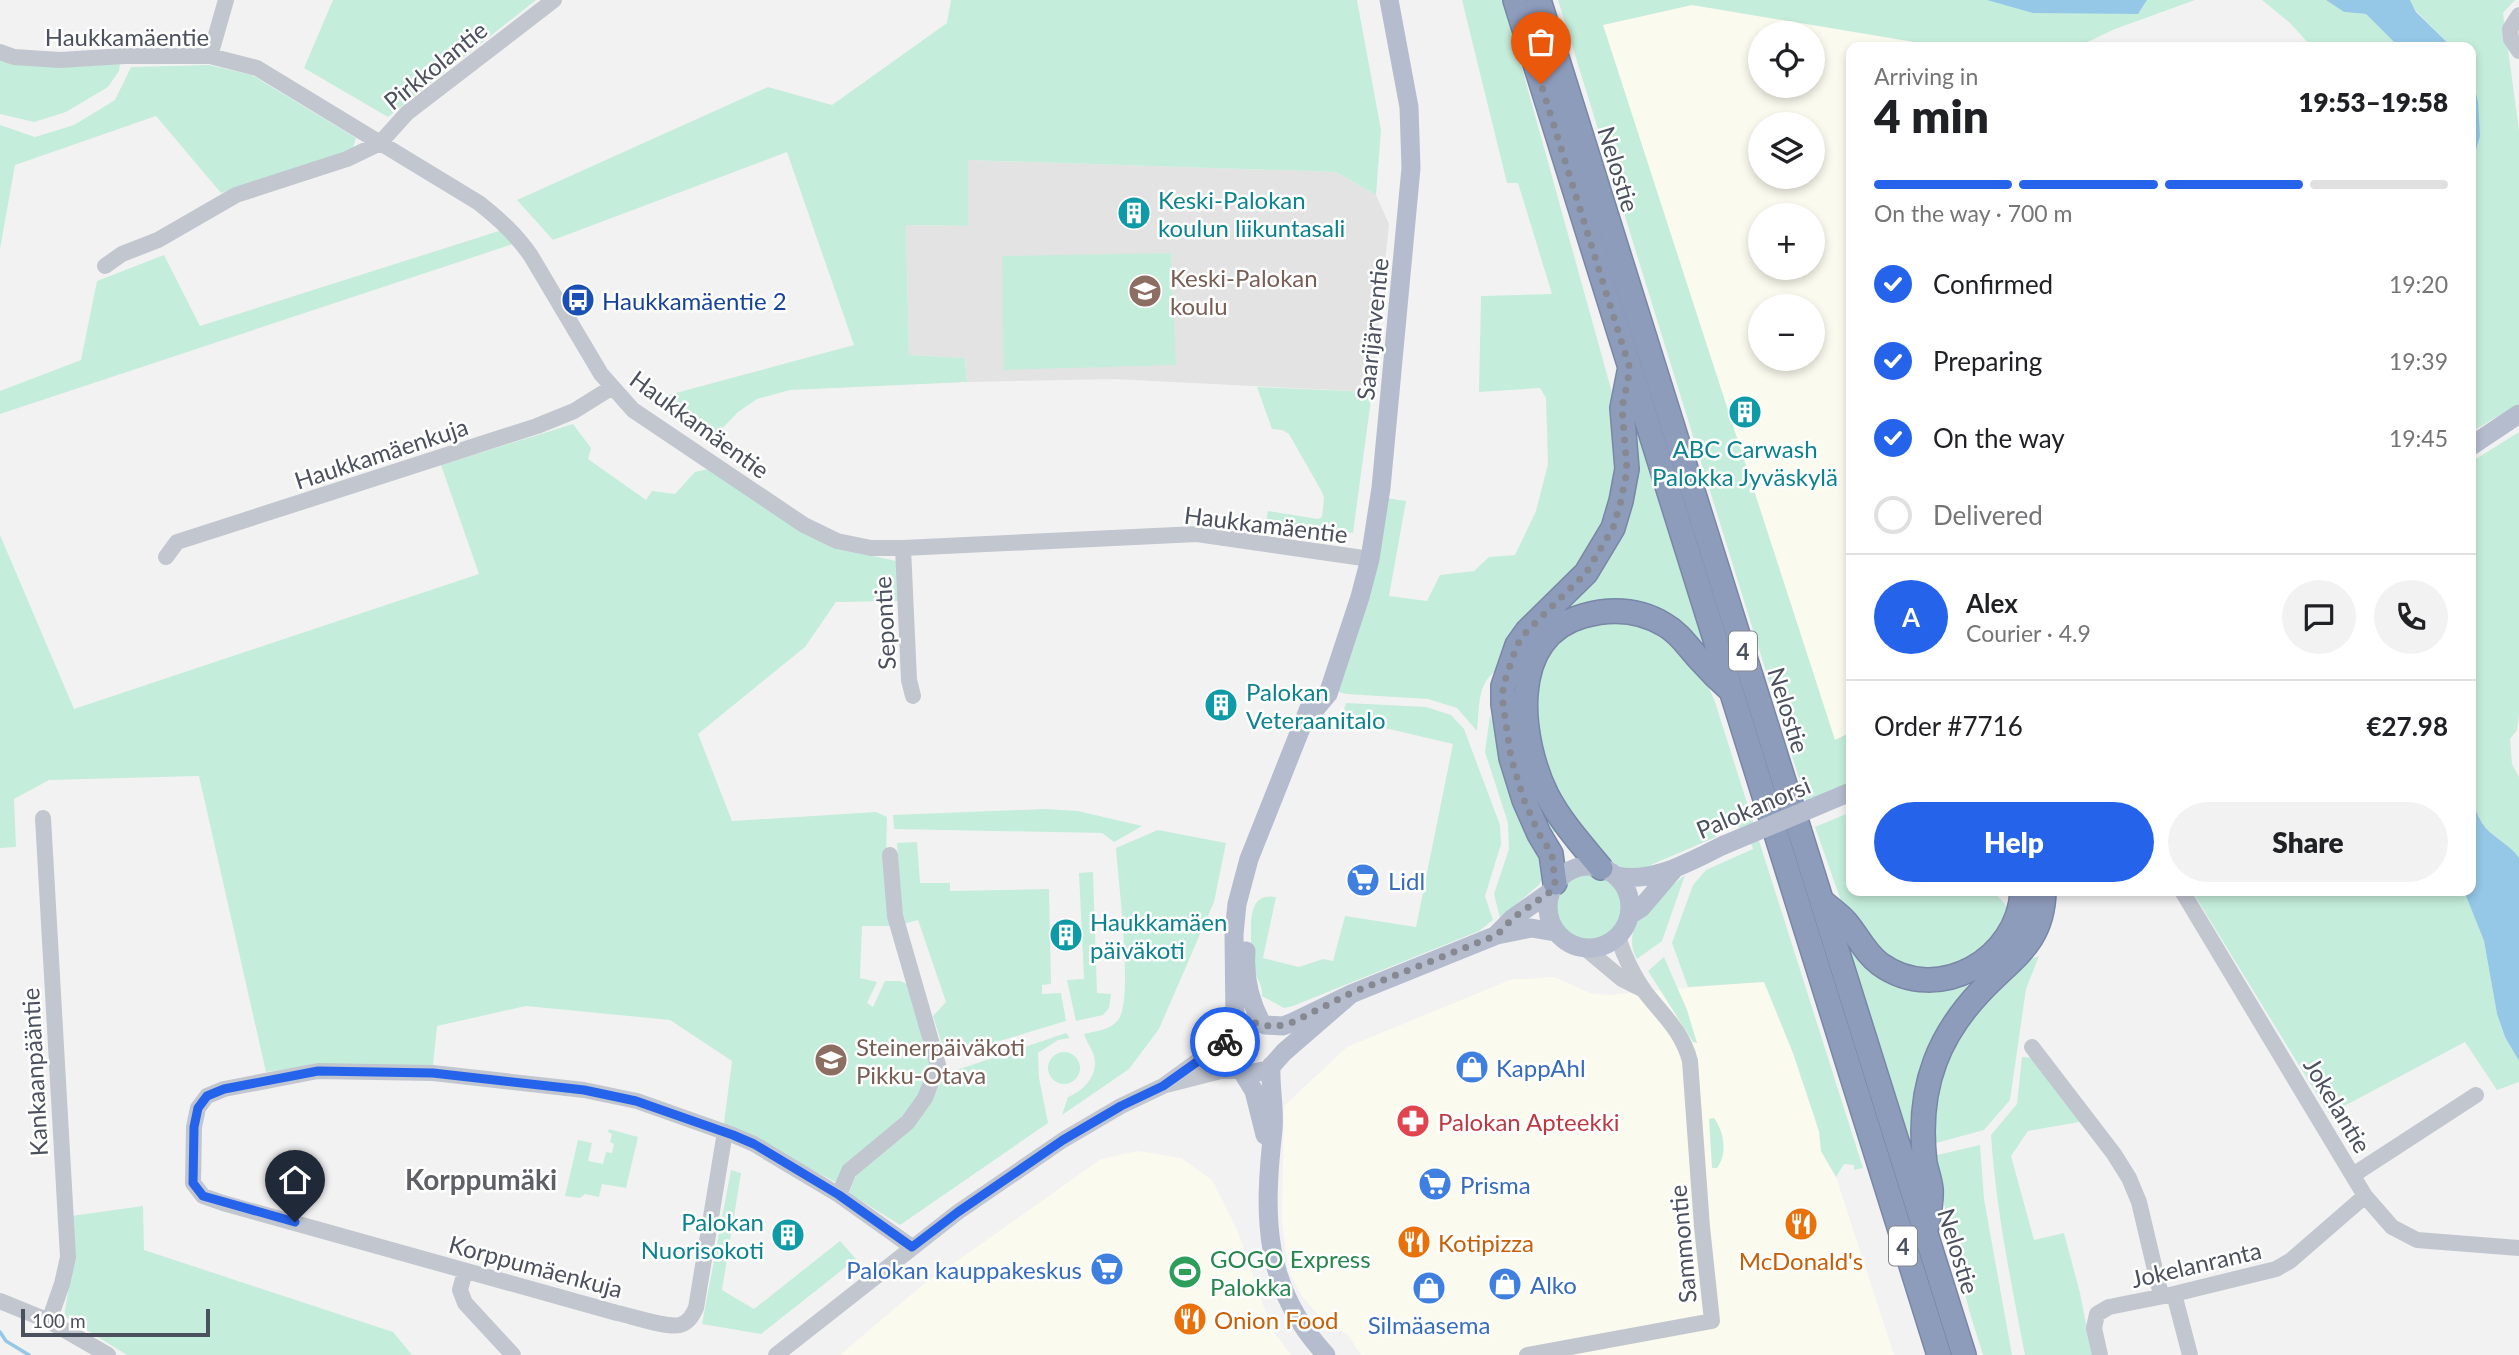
<!DOCTYPE html>
<meta charset="utf-8">
<style>
body{margin:0;font-family:Lato,sans-serif;background:#f2f2f2;color:#202124;height:100vh;display:flex;flex-direction:column;font-size:26px;white-space:nowrap}
*{box-sizing:border-box;margin:0}
p{font-size:23px;color:#757577}
.icon{flex:none;width:38px;height:38px;fill:none;stroke:currentColor;stroke-width:2;stroke-linecap:round;stroke-linejoin:round}
.map{position:relative;flex:1;overflow:hidden}
.details{position:absolute;left:1846px;top:42px;width:630px;height:854px;display:flex;flex-direction:column;background:#fff;border-radius:14px;box-shadow:0 4px 10px #0003}
.details>*{flex:none}
.controls{position:absolute;left:1748px;top:21px;display:grid;gap:14px}
.controls a{display:grid;place-items:center;width:77px;height:77px;border-radius:50%;background:#fff;box-shadow:0 4px 10px #0003;font-size:35px}
.scale{position:absolute;left:21px;bottom:18px;width:189px;box-sizing:border-box;padding-left:7px;border:4px solid #4b515e;border-top:0;font-size:19px;line-height:24px;white-space:nowrap;color:#4b515e;-webkit-text-stroke:5px #fff;paint-order:stroke}
.pin{position:absolute;display:grid;place-items:center;width:60px;height:60px;color:#fff;margin:-72px -30px;border-radius:50% 50% 50% 0;rotate:-45deg;box-shadow:0 0 7px #0007}
.pin .icon{rotate:45deg}
.courier{position:absolute;display:grid;place-items:center;width:70px;height:70px;margin:-35px;border:5px solid #2563eb;border-radius:50%;background:#fff;color:#222;box-shadow:0 2px 9px #0007}
.summary em{font-style:normal;font-weight:800}
.summary div{display:flex;flex-direction:column-reverse}
.summary{display:flex;align-items:center;justify-content:space-between;height:119px;padding:0 28px}
h1{font-size:46px;font-weight:800;line-height:52px}
.bar{display:grid;grid-template-columns:repeat(4,1fr);gap:10px 7px;align-content:center;height:84px;padding:0 28px}
.bar i{height:9px;border-radius:5px;background:#e0e0e0}
.bar .current{background:#2563eb}
.bar p{grid-column:span 4}
.line{display:flex;align-items:center;gap:18px;padding:0 28px;border-top:2px solid #e0e0e0}
.line div{flex:1}
.round{display:grid;place-items:center;flex:none;width:74px;height:74px;border-radius:37px;background:#f2f2f2}
ol{padding:0 28px;list-style:none}
li{display:flex;align-items:center;gap:21px;height:77px}
li p{margin-inline-start:auto}
li .icon{padding:7px;border-radius:50%;background:#2563eb;color:#fff;stroke-width:4}
li:last-child{color:#757577}
li i{width:38px;height:38px;border:4px solid #e0e0e0;border-radius:50%}
.cta{display:flex;gap:14px;margin-top:auto;padding:14px 28px}
.cta a{flex:1;height:80px;border-radius:42px;background:#2563eb;color:#fff;font-size:28px;font-weight:800;line-height:80px;text-align:center}
.cta a+a{background:#f2f2f2;color:#202124}
.map>svg:first-child{display:block}
.commercial{fill:#fbfaee;fill-rule:evenodd}
.education{fill:#e4e3e3}
.green{fill:#c5eddb}
.water{fill:#95c8e6}
.lines{fill:none;stroke-linecap:round;stroke-linejoin:round}
.stream{stroke:#95c8e6;stroke-width:3.5}
.highway-casing{stroke:#7987a7;stroke-width:26}
.minor{stroke:#c1c6cf;stroke-width:16}
.major{stroke:#b4bccd;stroke-width:19}
.highway{stroke:#8e9cbc;stroke-width:23}
.major-bridge{stroke:#b4bccd;stroke-width:19}
.done{stroke:#868992;stroke-width:7;stroke-dasharray:0 12.6}
.route{stroke:#2563eb;stroke-width:9}
.labels{text-anchor:middle;dominant-baseline:central;stroke-width:5;stroke-linejoin:round;paint-order:stroke}
.shield{fill:#fff;stroke:#81858e;stroke-width:2}
.shield-label{font-size:23px;font-weight:bold;fill:#4b515e}
.street-label{font-size:24px;fill:#4b515e;stroke:#fff}
.culture-label{font-size:24px;fill:#0d838f;stroke:#fff;text-anchor:start}
.education-label{font-size:24px;fill:#785e54;stroke:#fff;text-anchor:start}
.transit-label{font-size:24px;fill:#164399;stroke:#fff;text-anchor:start}
.shop-label{font-size:24px;fill:#366cbe;stroke:#fff;text-anchor:start}
.health-label{font-size:24px;fill:#be3a42;stroke:#fff;text-anchor:start}
.food-label{font-size:24px;fill:#c56008;stroke:#fff;text-anchor:start}
.leisure-label{font-size:24px;fill:#27864d;stroke:#fff;text-anchor:start}
.quarter-label{font-size:28px;font-weight:bold;fill:#5e6066;stroke:#fff}
</style>
<div class="map">
<svg width="2519" height="1355" viewBox="0 0 2519 1355">
<rect width="100%" height="100%" fill="#f3f2f2"/>
<path class="commercial" d="M1692,5L1944,47H1852V732L1835,741L1603,25ZM1760,33H1813V86H1760ZM1760,124H1813V177H1760ZM1760,215H1813V268H1760ZM1760,306H1813V359H1760Z
M1554,977L1590,993L1610,995L1764,981L1793,1053L1819,1131L1821,1151L1836,1177L1894,1355H1361L1347,1334L1320,1317L1302,1296L1288,1270L1282,1220L1284,1106L1347,1047L1510,980Z
M1138,1151L1181,1158L1212,1180L1238,1232L1271,1328L1291,1355H840L919,1288L1101,1159Z"/>
<path class="education" d="M968,160L1336,172L1376,195L1389,224L1372,392L1115,379L967,382L965,358L909,355L906,225L968,226Z"/>
<path class="green" d="M333,0H536L388,117L304,68Z
M951,0H1357L1381,130L1376,195L1336,172L968,160V226L906,225L909,355L965,358L967,382L790,390L757,399L738,412L715,436L661,397L854,345L787,152L553,240L517,200L768,87L832,105L947,23Z
M1462,0H1503L1616,407C1619,437 1622,467 1615,497C1601,554 1535,622 1499,669C1476,682 1480,707 1477,731L1457,708L1428,699L1346,694L1335,691L1386,498L1406,501L1389,596L1427,601L1440,575L1474,571L1489,557L1515,555L1536,511L1548,464L1546,398L1540,388L1479,392L1481,296L1552,294L1518,183H1507Z
M1558,0H2121L2138,14L2147,0H2195L2115,29L2077,47H1944L1692,5L1603,25L1835,740L1851,732V783L1806,801Z
M2262,0H2326L2344,12L2366,14L2399,47H2312L2289,22Z
M2410,0H2515L2503,13L2519,130V404L2471,432V170L2480,135L2471,73V47H2452L2416,11Z
M0,58L73,67L120,64L119,71L108,87L66,112L34,122L0,114Z
M209,65L252,75L356,138L352,151L221,193L156,116L15,165L0,249V125L35,137L74,125L115,100L131,67Z
M502,230L513,244L0,414V391L81,360L97,281L164,255L200,326Z
M1171,253L1176,365L1003,370L1002,256Z
M1257,387L1372,392L1353,533L1266,521L1268,511L1318,519L1322,517L1324,498L1322,492L1289,434L1282,430L1272,429Z
M1632,412L1707,655L1692,638L1593,606L1523,671L1560,829L1553,833L1536,807L1511,708L1519,656L1597,570Z
M573,424L591,448L588,459L646,500L652,491L675,494L695,472L708,469L836,548L896,561L899,601L836,602L805,647L698,734L732,821L876,812L887,817L886,855L891,926H862L860,978L877,982L867,1003L873,1007L885,981H900L907,984L931,1067L920,1096L904,1119L837,1183L724,1123L732,1061L670,1020L526,1006L437,1026L433,1065H317L266,1072L199,776L49,780L14,799L16,847L0,848V535L74,709L479,574L441,465Z
M2519,432V714L2517,730L2510,739L2512,764L2519,777V858C2510,844 2491,837 2482,823C2477,815 2474,805 2471,796V462Z
M1612,618L1661,631L1706,681L1715,702L1863,1168L1854,1170V1165L1844,1164L1836,1177L1821,1151L1819,1131L1793,1053L1764,982L1688,987L1672,943L1693,885L1706,870L1753,849L1745,826L1739,828L1730,816L1719,820L1716,837L1639,870L1620,868L1590,842L1550,783L1532,709L1544,656L1567,632Z
M1346,703L1426,707L1451,715L1464,729L1500,825L1501,844L1485,896L1493,920L1479,931L1293,1006L1284,1008L1262,996C1263,983 1255,977 1251,965C1250,958 1251,949 1251,942C1251,922 1248,892 1276,897L1263,958L1299,967L1323,959L1333,961L1345,916L1416,927L1453,744L1342,718Z
M1490,715L1545,859L1543,878L1539,885L1500,918L1494,894L1509,849L1508,823L1485,752Z
M1045,809L1078,811L1142,826L1114,842L1102,833L894,829L893,815Z
M1851,812L1852,891H1993L2005,904L2008,912L2000,936L1957,968L1916,971L1885,957L1857,926L1841,901L1815,827Z
M1158,830L1226,843L1214,902L1159,1029L1129,1069L1062,1115L1068,1097C1084,1090 1099,1075 1094,1056C1092,1049 1086,1041 1084,1034C1095,1031 1111,1030 1118,1020C1134,1002 1118,879 1116,848Z
M917,842L920,883H950V891L1049,889L1051,984L1042,985V994L1061,993L1066,1021L946,1057L933,1016L946,1002L918,920L903,924L897,843Z
M1093,872L1097,993L1111,994L1109,1008L1103,1015L1076,1021L1067,980L1084,979L1079,873Z
M1685,875L1662,941L1637,959C1617,925 1662,894 1685,875Z
M1555 909a34 34 0 1 1 68 0a34 34 0 1 1-68 0Z
M2192,891H2464L2484,941L2497,1014L2505,1037L2519,1061V1082L2497,1090L2465,1042L2329,1114Z
M1842,928L1864,961L1980,975L1944,1021L1924,1186Z
M2039,956L2026,989L2010,1100L1984,1130L1936,1143L1935,1106L1944,1065L1961,1023L2025,961Z
M1664,957L1687,1010L1697,1043L1693,1042L1648,971Z
M1066,1033L1070,1038L1058,1040L1038,1053L1039,1078L1048,1123L900,1225L849,1193L856,1175L932,1100L945,1074Z
M1048 1068a16 16 0 1 1 32 0a16 16 0 1 1-32 0Z
M2022,1057L2038,1058L2085,1121L2028,1131L2011,1156L2034,1240L2064,1233L2080,1293L2092,1355H2025C2011,1282 1996,1210 1991,1135L2017,1104Z
M1714,1118C1724,1132 1728,1153 1717,1168H1712L1709,1119Z
M609,1129L638,1137L626,1188L602,1184L599,1197L585,1194L580,1198L565,1196L578,1140L592,1143L588,1161L603,1164L606,1152L612,1153L614,1144L610,1142L612,1134L608,1132Z
M1980,1145L1984,1199L2012,1355H1983L1969,1310L1933,1156Z
M731,1170L741,1173L722,1290L754,1309L840,1241L856,1259L761,1334L702,1324Z
M143,1206L144,1250L393,1332L412,1355H127L64,1316L74,1257L71,1216Z"/>
<path class="water" d="M1987,0H2147L2138,14L2033,13Z
M2326,0H2410L2416,12L2452,47H2399L2366,14L2344,12Z
M2471,73L2478,102L2480,136L2471,168Z
M2471,796C2474,805 2477,815 2482,823C2491,837 2510,844 2519,858V1061L2505,1037L2497,1014L2484,941L2464,891H2471Z"/>
<g class="lines">
<path class="stream" d="M0,1332L6,1341L29,1355"/>
<defs>
<path id="highway" d="M1515,0L1939,1355
M1539,0L1964,1355
M1601,868C1582,845 1561,822 1547,795C1520,741 1506,638 1583,616C1611,608 1639,609 1665,625C1681,634 1689,649 1702,662C1710,671 1719,680 1728,688
M1555,883L1551,854L1539,834L1524,800L1511,758L1503,704V686L1517,645L1527,631L1586,573L1613,528L1621,501L1627,469L1622,408L1629,372
M1822,901C1830,908 1839,914 1846,922C1858,936 1865,953 1880,964C1938,1006 2019,959 2022,891
M1927,1226C1929,1214 1932,1201 1931,1189C1930,1180 1927,1172 1925,1163C1921,1130 1923,1094 1935,1062C1945,1035 1961,1012 1981,991C2013,957 2043,943 2044,891"/>
</defs>
<use href="#highway" class="highway-casing"/>
<path class="minor" d="M2519,15L2510,29L2511,39L2519,51
M0,52L14,57L60,60L125,56H210L257,68L479,203C499,219 516,234 531,256L601,374L633,410L804,525L837,541L871,548H903L1197,534L1370,559
M210,56L226,0
M105,266L122,254L158,240L236,195L347,159L380,143L407,113L554,0
M903,548L909,680L913,696
M166,557L177,542L537,426L574,411L611,388
M43,818L68,1257L62,1284L49,1321
M2182,891L2365,1196L2392,1227L2417,1240L2519,1248
M1585,948L1622,979L1644,990
M2032,1047L2114,1154L2129,1178L2139,1202L2161,1295
M1166,1085L1221,1071H1237
M725,1132L696,1308C692,1316 689,1322 680,1325C666,1328 632,1316 617,1313L223,1203L203,1196L193,1183L194,1127L198,1108L207,1096L224,1089L318,1071L433,1073L584,1090L637,1101L733,1135L754,1144L839,1195L912,1247
M2353,1175L2476,1095
M839,1195L849,1171L908,1122L925,1098L938,1065L895,916L890,855
M465,1271L460,1290L465,1303L513,1355
M2174,1294L2190,1355
M0,1301L49,1321L108,1355
M776,1355L958,1212L1063,1140L1121,1106L1163,1086L1228,1039
M1527,1355L1712,1321L1702,1227L1690,1061C1682,1031 1663,1015 1645,992C1633,975 1624,956 1618,937
M2100,1355L2094,1328L2097,1314L2109,1307L2174,1294L2276,1269L2290,1261L2365,1196"/>
<path class="major" d="M2471,446L2519,414
M1309,708L1249,859L1237,904L1234,934L1235,1023L1225,1047L1230,1064L1248,1074L1268,1070L1284,1052L1351,994
M1307,719L1328,694L1360,597L1370,559L1381,488L1411,168L1409,107L1389,0
M1548 907a41 41 0 1 1 82 0a41 41 0 1 1-82 0Z
M1617,876C1653,884 1692,860 1724,845
M1630,915L1641,908L1675,868
M1497,934L1513,918L1550,892
M1246,951C1244,977 1250,1002 1262,1024
M1265,1025L1283,1026L1293,1022L1351,994L1497,935L1531,928L1555,932
M1271,1066C1270,1087 1275,1109 1273,1130C1263,1218 1263,1287 1326,1355
M1243,1073L1254,1091L1265,1135"/>
<use href="#highway" class="highway"/>
<path class="major-bridge" d="M1724,845L1848,793"/>
</g>
<g class="lines">
<path class="done" d="M1225,1042L1238,1027L1255,1023L1274,1027L1293,1022L1351,993L1497,935L1513,918L1550,892L1555,883L1552,854L1539,834L1524,800L1511,758L1503,704V686L1517,645L1527,631L1586,573L1613,528L1621,501L1627,470L1622,408L1630,369L1541,84"/>
<path class="route" d="M295,1222L203,1196L193,1183L194,1127L198,1108L207,1096L224,1089L318,1071L433,1073L584,1090L636,1101L733,1135L754,1144L839,1195L912,1247L958,1212L1063,1140L1121,1106L1163,1086L1225,1042"/>
</g>
<defs>
<symbol id="building-disc" viewBox="-11 -11 22 22"><circle r="9.5" fill="#0f9aa8" stroke="#fff"/><path d="M-4-6H4V6H1V3H-1V6H-4ZM-2.5-4.3h1.7v1.8h-1.7ZM.8-4.3h1.7v1.8H.8ZM-2.5-1h1.7V.8h-1.7ZM.8-1h1.7V.8H.8Z" fill="#fff"/></symbol>
<symbol id="school-disc" viewBox="-11 -11 22 22"><circle r="9.5" fill="#8d6e63" stroke="#fff"/><path d="M0-5L7-2L0 1L-7-2ZM-4 1L0 2.5L4 1V4Q0 6-4 4Z" fill="#fff"/></symbol>
<symbol id="bus-disc" viewBox="-11 -11 22 22"><circle r="9.5" fill="#1a4fb4" stroke="#fff"/><path d="M-5-6H5V4H4V6H2V4H-2V6H-4V4H-5ZM-3.5-4V0h7V-4ZM-3.5 1.2v1.5H-2V1.2ZM2 1.2v1.5H3.5V1.2Z" fill="#fff"/></symbol>
<symbol id="supermarket-disc" viewBox="-11 -11 22 22"><circle r="9.5" fill="#3f7fe0" stroke="#fff"/><path d="M-6-5.5h2.5l.6 2H6L4.5 2H-2.5L-4.4-4H-6ZM-1.5 3.2a1.3 1.3 0 1 0 .1 0ZM3 3.2a1.3 1.3 0 1 0 .1 0Z" fill="#fff"/></symbol>
<symbol id="shop-disc" viewBox="-11 -11 22 22"><circle r="9.5" fill="#3f7fe0" stroke="#fff"/><path d="M-5-2.5h2.3a2.7 3.5 0 0 1 5.4 0H5L5.5 6h-11ZM-1.5-2.5h3a1.5 2.3 0 0 0-3 0Z" fill="#fff"/></symbol>
<symbol id="pharmacy-disc" viewBox="-11 -11 22 22"><circle r="9.5" fill="#e0444e" stroke="#fff"/><path d="M-2-6h4v4h4v4h-4v4h-4v-4h-4v-4h4Z" fill="#fff"/></symbol>
<symbol id="restaurant-disc" viewBox="-11 -11 22 22"><circle r="9.5" fill="#e8710a" stroke="#fff"/><path d="M-5-6h1v4h1v-4h1v4h1v-4h1v5L-1.5 .5V6h-2V.5L-5-1ZM5-6V6H3V1.5H1.5Q1.5-4 5-6Z" fill="#fff"/></symbol>
<symbol id="stadium-disc" viewBox="-11 -11 22 22"><circle r="9.5" fill="#2e9e5b" stroke="#fff"/><path d="M0-5a6.5 5 0 1 0 0 10a6.5 5 0 1 0 0-10ZM-3.5-1.8h7v3.6h-7Z" fill="#fff"/></symbol>
</defs>
<g fill-rule="evenodd">
<use href="#building-disc" x="1115" y="194" width="38" height="38"/>
<use href="#school-disc" x="1126" y="272" width="38" height="38"/>
<use href="#bus-disc" x="559" y="281" width="38" height="38"/>
<use href="#building-disc" x="1726" y="393" width="38" height="38"/>
<use href="#building-disc" x="1202" y="686" width="38" height="38"/>
<use href="#supermarket-disc" x="1344" y="861" width="38" height="38"/>
<use href="#building-disc" x="1047" y="916" width="38" height="38"/>
<use href="#school-disc" x="812" y="1041" width="38" height="38"/>
<use href="#shop-disc" x="1453" y="1048" width="38" height="38"/>
<use href="#pharmacy-disc" x="1394" y="1102" width="38" height="38"/>
<use href="#supermarket-disc" x="1416" y="1165" width="38" height="38"/>
<use href="#restaurant-disc" x="1782" y="1205" width="38" height="38"/>
<use href="#building-disc" x="769" y="1216" width="38" height="38"/>
<use href="#restaurant-disc" x="1395" y="1223" width="38" height="38"/>
<use href="#supermarket-disc" x="1088" y="1250" width="38" height="38"/>
<use href="#stadium-disc" x="1166" y="1253" width="38" height="38"/>
<use href="#shop-disc" x="1486" y="1265" width="38" height="38"/>
<use href="#shop-disc" x="1410" y="1269" width="38" height="38"/>
<use href="#restaurant-disc" x="1171" y="1300" width="38" height="38"/>
</g>
<g class="labels">
<g class="shield">
<rect x="1729" y="631.5" width="28" height="39" rx="5"/>
<rect x="1889" y="1226.5" width="28" height="39" rx="5"/>
</g>
<g class="shield-label">
<text x="1743" y="651">4</text>
<text x="1903" y="1246">4</text>
</g>
<g class="street-label">
<text x="127" y="36">Haukkamäentie</text>
<text transform="translate(435 65) rotate(-39)">Pirkkolantie</text>
<text transform="translate(1619 169) rotate(73)">Nelostie</text>
<text transform="translate(1372 329) rotate(-84)">Saarijärventie</text>
<text transform="translate(700 424) rotate(36)">Haukkamäentie</text>
<text transform="translate(381 453) rotate(-18)">Haukkamäenkuja</text>
<text transform="translate(1266 524) rotate(7)">Haukkamäentie</text>
<text transform="translate(884 623) rotate(-93)">Sepontie</text>
<text transform="translate(1789 710) rotate(73)">Nelostie</text>
<text transform="translate(1753 807) rotate(-23)">Palokanorsi</text>
<text transform="translate(34 1072) rotate(-93)">Kankaanpääntie</text>
<text transform="translate(2338 1105) rotate(59)">Jokelantie</text>
<text transform="translate(1682 1244) rotate(-95)">Sammontie</text>
<text transform="translate(1959 1251) rotate(73)">Nelostie</text>
<text transform="translate(2196 1264) rotate(-13)">Jokelanranta</text>
<text transform="translate(536 1266) rotate(15)">Korppumäenkuja</text>
</g>
<g class="culture-label">
<text x="1158" y="199">Keski-Palokan<tspan x="1158" dy="28">koulun liikuntasali</tspan></text>
<text x="1745" y="448" text-anchor="middle">ABC Carwash<tspan x="1745" dy="28">Palokka Jyväskylä</tspan></text>
<text x="1246" y="691">Palokan<tspan x="1246" dy="28">Veteraanitalo</tspan></text>
<text x="1090" y="921">Haukkamäen<tspan x="1090" dy="28">päiväkoti</tspan></text>
<text x="764" y="1221" text-anchor="end">Palokan<tspan x="764" dy="28">Nuorisokoti</tspan></text>
</g>
<g class="education-label">
<text x="1170" y="277">Keski-Palokan<tspan x="1170" dy="28">koulu</tspan></text>
<text x="856" y="1046">Steinerpäiväkoti<tspan x="856" dy="28">Pikku-Otava</tspan></text>
</g>
<g class="transit-label">
<text x="602" y="300">Haukkamäentie 2</text>
</g>
<g class="shop-label">
<text x="1388" y="880">Lidl</text>
<text x="1496" y="1067">KappAhl</text>
<text x="1460" y="1184">Prisma</text>
<text x="1082" y="1269" text-anchor="end">Palokan kauppakeskus</text>
<text x="1530" y="1284">Alko</text>
<text x="1429" y="1324" text-anchor="middle">Silmäasema</text>
</g>
<g class="health-label">
<text x="1438" y="1121">Palokan Apteekki</text>
</g>
<g class="food-label">
<text x="1438" y="1242">Kotipizza</text>
<text x="1801" y="1260" text-anchor="middle">McDonald's</text>
<text x="1214" y="1319">Onion Food</text>
</g>
<g class="leisure-label">
<text x="1210" y="1258">GOGO Express<tspan x="1210" dy="28">Palokka</tspan></text>
</g>
<g class="quarter-label">
<text x="481" y="1179">Korppumäki</text>
</g>
</g>
</svg>
<div class="controls">
<a><svg class="icon" aria-label="locate" viewBox="0 0 24 24"><circle cx="12" cy="12" r="6"/><path d="M12 2v4M12 18v4M2 12h4M18 12h4"/></svg></a>
<a><svg class="icon" aria-label="layers" viewBox="0 0 24 24"><path d="M12 4l9 5-9 5-9-5zM3 14l9 5 9-5"/></svg></a>
<a>+</a>
<a>−</a>
</div>
<div class="scale">100 m</div>
<div class="pin" style="left:1541px;top:84px;background:#ea580c"><svg class="icon" aria-label="bag" viewBox="0 0 24 24"><path d="M5 8h14l-1 12H6zM9 8a3 3 0 0 1 6 0"/></svg></div>
<div class="pin" style="left:295px;top:1222px;background:#1f2937"><svg class="icon" aria-label="home" viewBox="0 0 24 24"><path d="M3 11l9-7 9 7M6 9v11h12V9"/></svg></div>
<div class="courier" style="left:1225px;top:1042px"><svg class="icon" aria-label="bike" viewBox="0 0 24 24"><circle cx="6" cy="16" r="4"/><circle cx="18" cy="16" r="4"/><path d="M6 16l4-8h5l3 8M10 8l3 8H6M13 5h3"/></svg></div>
<section class="details">
<div class="summary"><div><h1>4 min</h1><p>Arriving in</p></div><em>19:53–19:58</em></div>
<div class="bar"><i class="current"></i><i class="current"></i><i class="current"></i><i></i><p>On the way · 700 m</p></div>
<ol>
<li><svg class="icon" aria-label="check" viewBox="0 0 24 24"><path d="M5 12l5 5 9-10"/></svg>Confirmed<p>19:20</p></li>
<li><svg class="icon" aria-label="check" viewBox="0 0 24 24"><path d="M5 12l5 5 9-10"/></svg>Preparing<p>19:39</p></li>
<li><svg class="icon" aria-label="check" viewBox="0 0 24 24"><path d="M5 12l5 5 9-10"/></svg>On the way<p>19:45</p></li>
<li><i></i>Delivered</li>
</ol>
<div class="line" style="height:126px"><b class="round" style="background:#2563eb;color:#fff">A</b><div><b>Alex</b><p>Courier · 4.9</p></div><a class="round"><svg class="icon" aria-label="chat" viewBox="0 0 24 24"><path d="M4 5h16v11H9l-5 4z"/></svg></a><a class="round"><svg class="icon" aria-label="phone" viewBox="0 0 24 24"><path d="M5 4h4l2 5-3 2q2 4 5 5l2-3 5 2v4C11 20 4 13 5 4z"/></svg></a></div>
<div class="line" style="height:91px"><div>Order #7716</div><b>€27.98</b></div>
<div class="cta"><a>Help</a><a>Share</a></div>
</section>
</div>
